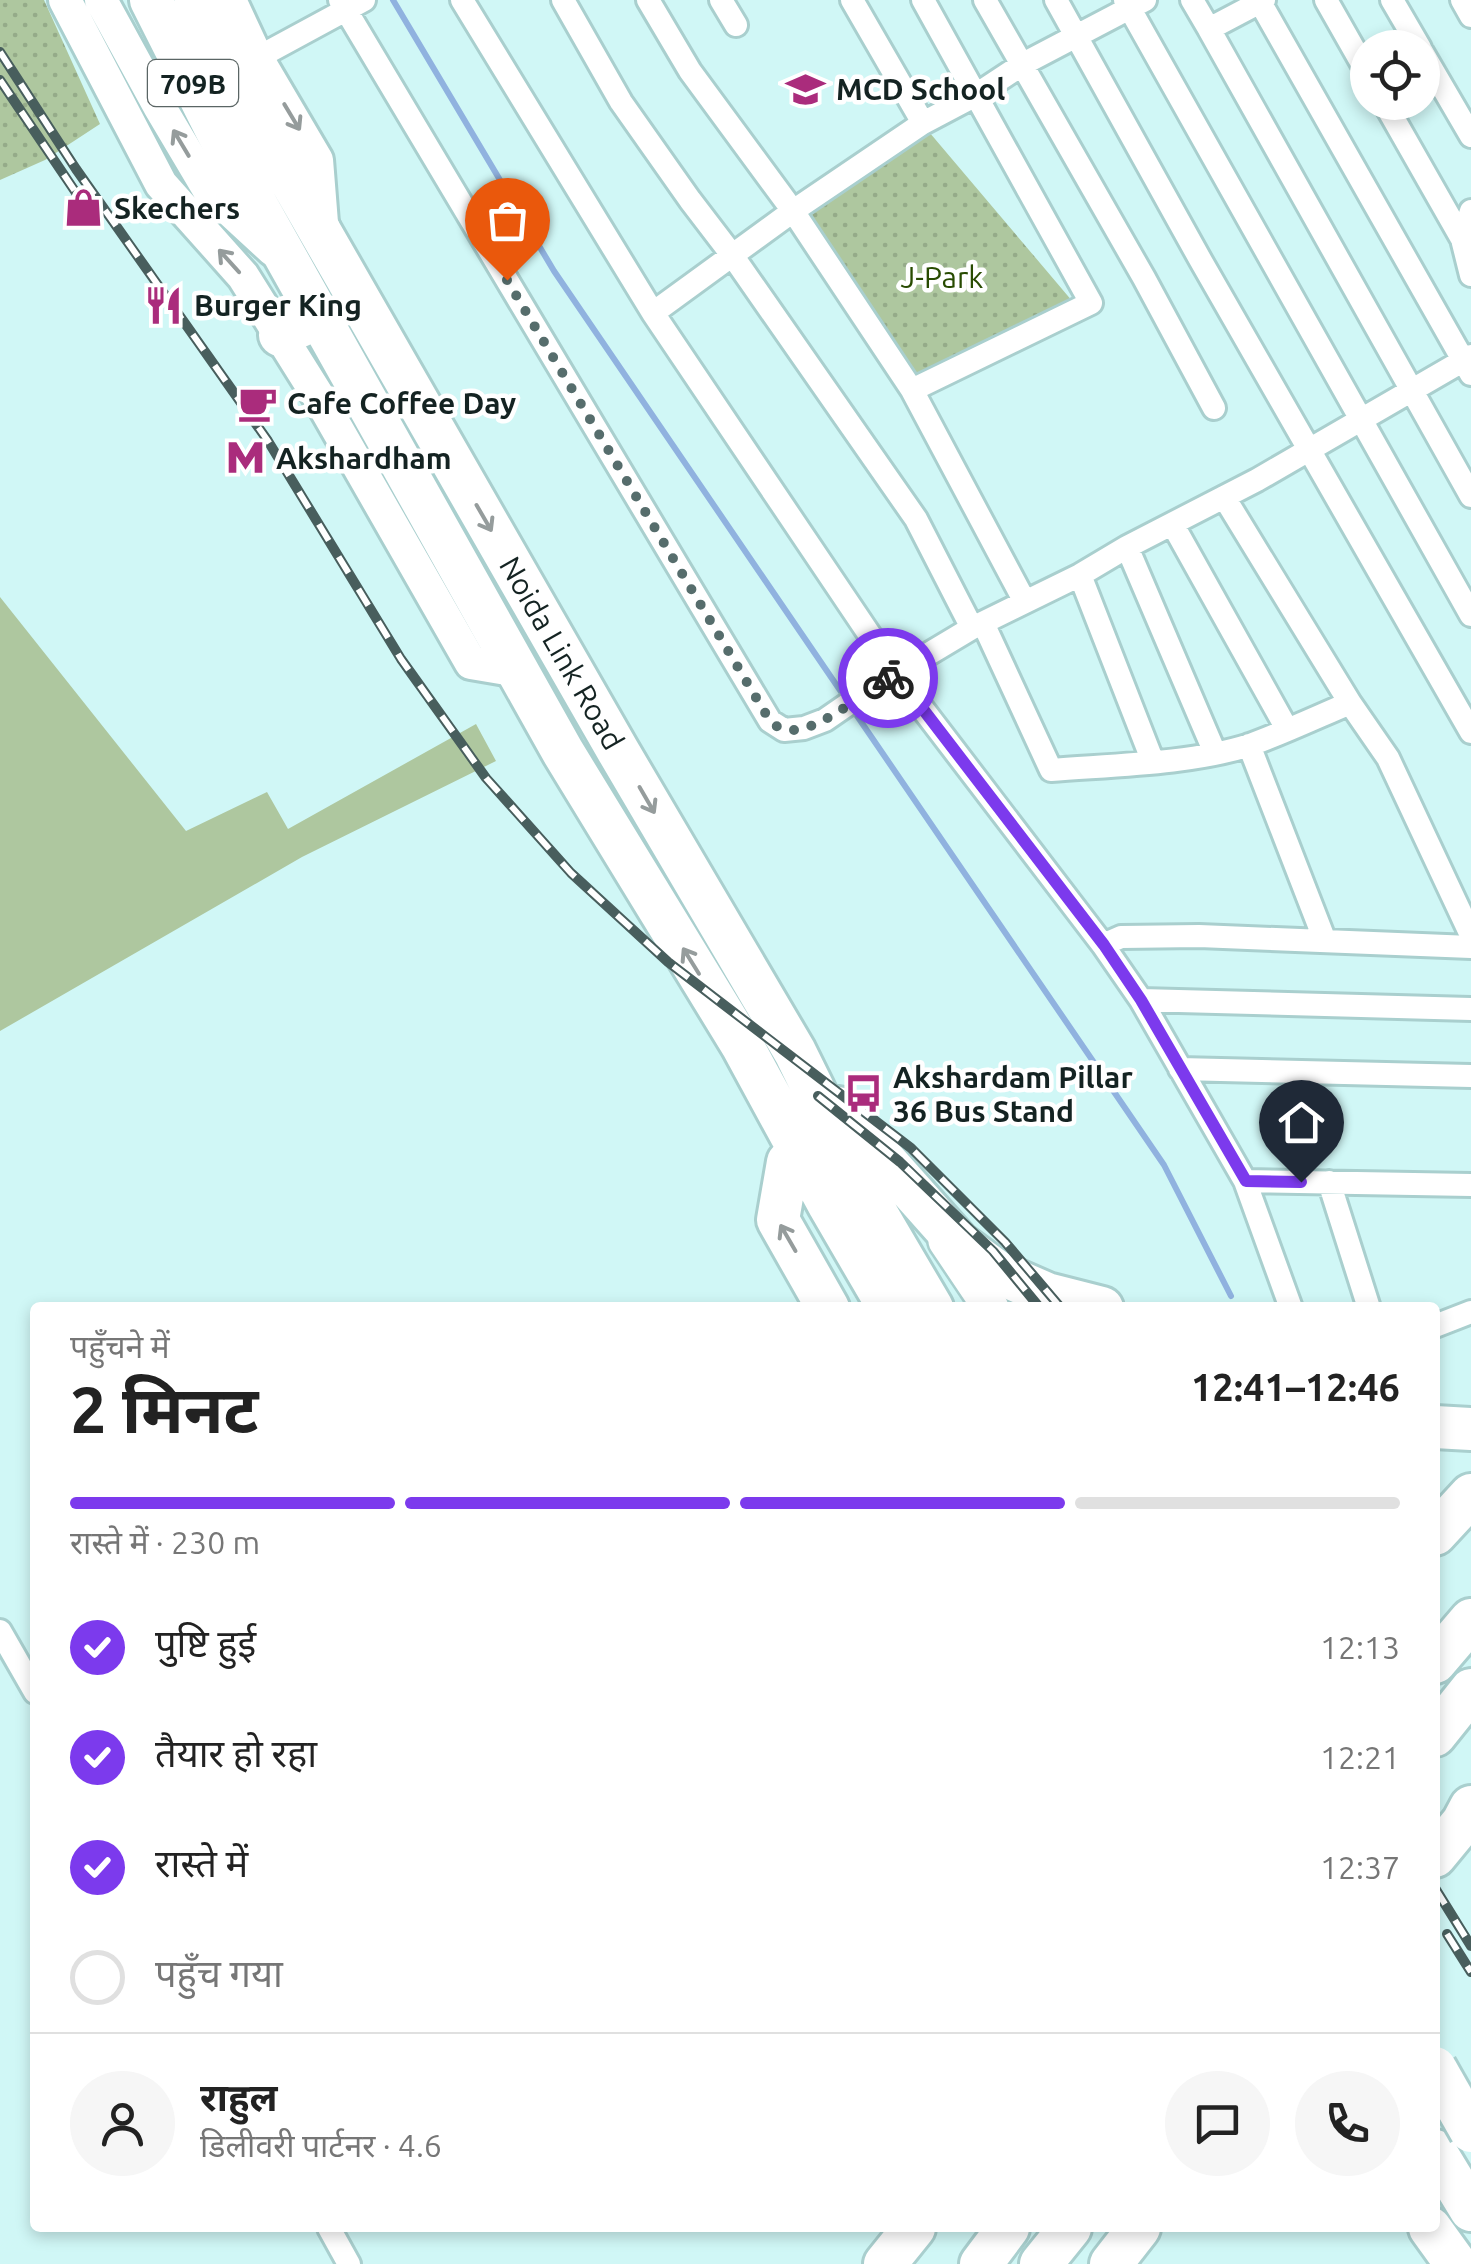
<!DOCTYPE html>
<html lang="hi">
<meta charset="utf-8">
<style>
body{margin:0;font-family:Ubuntu,"Noto Sans Devanagari",sans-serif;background:#f6f6f6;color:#222;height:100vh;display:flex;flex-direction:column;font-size:38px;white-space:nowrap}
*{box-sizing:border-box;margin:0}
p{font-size:32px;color:#767676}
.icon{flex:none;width:55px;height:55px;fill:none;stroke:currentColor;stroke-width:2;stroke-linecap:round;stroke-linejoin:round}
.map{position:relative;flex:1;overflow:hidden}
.sheet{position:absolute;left:30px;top:1302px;width:1410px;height:930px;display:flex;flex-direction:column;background:#fff;border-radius:10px;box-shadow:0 5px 15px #0003}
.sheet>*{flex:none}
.buttons{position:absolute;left:1350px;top:30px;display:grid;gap:20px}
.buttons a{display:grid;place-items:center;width:90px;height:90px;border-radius:50%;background:#fff;box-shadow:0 5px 15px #0003;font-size:50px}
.pin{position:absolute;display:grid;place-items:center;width:85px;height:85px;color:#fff;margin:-102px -42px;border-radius:50% 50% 50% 0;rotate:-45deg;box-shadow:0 0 10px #0007}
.pin .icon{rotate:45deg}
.courier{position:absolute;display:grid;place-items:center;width:100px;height:100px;margin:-50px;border:8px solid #7c3aed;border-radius:50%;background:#fff;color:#222;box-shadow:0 2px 12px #0007}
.summary em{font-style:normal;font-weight:700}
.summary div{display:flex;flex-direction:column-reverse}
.summary{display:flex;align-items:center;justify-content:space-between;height:170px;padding:0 40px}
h1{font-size:65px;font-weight:700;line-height:75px}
.bar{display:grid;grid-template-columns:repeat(4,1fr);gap:15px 10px;align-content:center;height:120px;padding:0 40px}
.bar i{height:12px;border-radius:8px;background:#e0e0e0}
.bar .current{background:#7c3aed}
.bar p{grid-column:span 4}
.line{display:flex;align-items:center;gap:25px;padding:0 40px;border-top:2px solid #e0e0e0}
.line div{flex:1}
.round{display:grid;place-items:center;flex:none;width:105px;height:105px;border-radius:52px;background:#f6f6f6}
ol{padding:0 40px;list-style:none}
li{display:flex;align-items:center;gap:30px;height:110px}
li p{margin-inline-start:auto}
li .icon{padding:10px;border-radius:50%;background:#7c3aed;color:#fff;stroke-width:4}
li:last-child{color:#767676}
li i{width:55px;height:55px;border:5px solid #e0e0e0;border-radius:50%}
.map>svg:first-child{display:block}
.park{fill:url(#park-dots)}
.pitch{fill:#aec79f}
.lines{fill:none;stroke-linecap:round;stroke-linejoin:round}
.stream{stroke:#90b2df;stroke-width:6}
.street-casing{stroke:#a9cfce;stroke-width:28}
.secondary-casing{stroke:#a9cfce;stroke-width:38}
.primary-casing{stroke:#a9cfce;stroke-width:40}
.highway-casing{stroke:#a9cfce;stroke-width:48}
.street{stroke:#fff;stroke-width:22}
.secondary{stroke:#fff;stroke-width:32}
.primary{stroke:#fff;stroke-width:35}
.highway{stroke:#fff;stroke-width:42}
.rail-casing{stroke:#485e5d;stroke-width:10}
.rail{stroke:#fff;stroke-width:6;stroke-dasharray:19;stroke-linecap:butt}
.highway-bridge-casing{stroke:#a9cfce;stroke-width:48;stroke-linecap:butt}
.highway-bridge{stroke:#fff;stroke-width:42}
.oneway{stroke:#959c9c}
.done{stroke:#566d6c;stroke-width:10;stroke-dasharray:0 18}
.route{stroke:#7c3aed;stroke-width:12}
.labels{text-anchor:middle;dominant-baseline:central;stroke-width:9;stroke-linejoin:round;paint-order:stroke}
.shield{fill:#fff;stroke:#5a6564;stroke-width:2.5}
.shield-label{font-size:28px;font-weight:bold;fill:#142322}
.poi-label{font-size:30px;font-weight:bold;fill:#142322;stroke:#fff;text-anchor:start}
.park-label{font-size:30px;fill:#284b01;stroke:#fff}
.street-label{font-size:30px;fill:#142322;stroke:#fff}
</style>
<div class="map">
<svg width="1471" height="2264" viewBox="0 0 1471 2264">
<defs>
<pattern id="park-dots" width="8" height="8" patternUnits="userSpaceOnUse" patternTransform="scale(2.5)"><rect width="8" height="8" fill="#aec79f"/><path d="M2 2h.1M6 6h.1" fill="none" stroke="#95ab89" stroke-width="1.8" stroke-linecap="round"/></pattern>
</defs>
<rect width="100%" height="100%" fill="#d0f7f6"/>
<path class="park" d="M0,0H44L100,124L45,160L0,180Z
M924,126L1073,302L913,387L800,211Z"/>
<path class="pitch" d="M0,597L186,831L267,792L288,829L476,724L496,761L302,857L0,1031Z"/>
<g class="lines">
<path class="stream" d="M393,0L554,271L846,699
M853,710L1164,1165L1231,1296"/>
<defs>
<path id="street" d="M340,0L770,721L784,730L804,728L825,720L870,689L972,628L1080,575L1127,547L1257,480L1471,356
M462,0L653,313L896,674L1103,945L1141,1000L1245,1181L1291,1308
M563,0L621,102L690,200L732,255L916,519L972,628
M648,0L690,71L793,211L912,390L1025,602
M721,0L736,25
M985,0L1144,278L1214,408
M1056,0L1201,261L1471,732
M1125,0L1471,615
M1192,0L1209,29L1264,0
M1326,0L1368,74
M1392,0L1420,48
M1462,0L1471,16
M1260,2L1471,374
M1209,29L1471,496
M1422,52L1471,136
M257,58L364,0
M1384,102L1462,239
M923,123L976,95L1023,64L1145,0
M1471,211L1462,239L1471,275
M653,313L793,211L923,123L852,0
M912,390L1091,303L923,0
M1224,497L1350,703L1388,758L1471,935
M1173,525L1287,729
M1127,547L1215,753
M1080,575L1153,762
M983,623L1051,770C1114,765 1190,764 1250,745C1283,733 1317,717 1350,703
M1249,745L1325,941
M1103,945L1121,937L1199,936L1471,947
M1141,1000L1471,1009
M1180,1069L1471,1076
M1245,1181L1471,1185
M1329,1182L1369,1308
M1435,1326L1471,1312
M0,1631L35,1692
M329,2228L349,2264"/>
<path id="secondary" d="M65,0L161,184L243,276L320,399L471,663L518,671
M101,0L159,106L210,192L273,250
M230,0L257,58L317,160L322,223L325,232"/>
<path id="primary" d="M946,1241L991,1308"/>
<path id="highway" d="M151,0L234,165L563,752L742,1045L829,1205L889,1308
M196,0L271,146L618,751L795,1052L865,1194L932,1308
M280,335L320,317
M838,1108L958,1243L999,1273L1047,1294L1102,1308
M788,1162L778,1220L828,1308
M1435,1427L1471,1429
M1435,1534L1471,1495
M1435,1662L1471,1620
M1435,1735L1471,1690
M1435,1856L1463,1822L1471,1807
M1435,2151L1471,2210
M1430,2228L1456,2264
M885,2264L914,2228
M981,2264L1008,2228
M1041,2264L1070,2228
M1111,2264L1139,2228"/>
</defs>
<use href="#street" class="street-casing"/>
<use href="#secondary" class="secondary-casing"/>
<use href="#primary" class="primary-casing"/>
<use href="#highway" class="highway-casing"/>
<use href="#street" class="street"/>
<use href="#secondary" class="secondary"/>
<use href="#primary" class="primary"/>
<use href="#highway" class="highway"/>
<defs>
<path id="rail" d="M0,52L76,169L268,441L401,659L486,778L571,873L668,962L911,1148L1005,1242L1061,1308
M0,80L89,212
M818,1096L900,1162L993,1251L1040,1308
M1435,1888L1471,1946
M1447,1934L1471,1972"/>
</defs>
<use href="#rail" class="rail-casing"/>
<use href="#rail" class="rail"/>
<defs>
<path id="highway-bridge" d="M1435,2068L1471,2131"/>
</defs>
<use href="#highway-bridge" class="highway-bridge-casing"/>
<use href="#highway-bridge" class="highway-bridge"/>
</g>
<defs><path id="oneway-shaft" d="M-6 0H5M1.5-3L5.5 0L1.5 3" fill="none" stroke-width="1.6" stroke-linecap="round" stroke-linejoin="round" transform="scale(2.5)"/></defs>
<g class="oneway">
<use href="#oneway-shaft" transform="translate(292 117) rotate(59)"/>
<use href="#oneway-shaft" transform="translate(181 143) rotate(-121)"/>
<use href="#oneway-shaft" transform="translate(229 261) rotate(-132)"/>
<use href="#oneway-shaft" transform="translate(484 518) rotate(60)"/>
<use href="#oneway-shaft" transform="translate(647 800) rotate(60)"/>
<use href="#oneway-shaft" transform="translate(691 961) rotate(-122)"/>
<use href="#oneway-shaft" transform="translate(788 1238) rotate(-120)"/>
</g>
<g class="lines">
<path class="done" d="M507,280L770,721C774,724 778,728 783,729C812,738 863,693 888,678"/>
<path class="route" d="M888,678L896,674L1104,945L1141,1000L1246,1181L1301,1182"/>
</g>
<defs>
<symbol id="school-bare" viewBox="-9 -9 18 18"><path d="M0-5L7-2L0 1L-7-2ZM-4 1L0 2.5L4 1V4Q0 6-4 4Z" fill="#aa2c7c" stroke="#fff" stroke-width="2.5" paint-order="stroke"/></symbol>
<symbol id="shop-bare" viewBox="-9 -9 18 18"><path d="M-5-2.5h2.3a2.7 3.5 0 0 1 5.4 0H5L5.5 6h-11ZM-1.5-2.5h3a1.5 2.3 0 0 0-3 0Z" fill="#aa2c7c" stroke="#fff" stroke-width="2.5" paint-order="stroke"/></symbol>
<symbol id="restaurant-bare" viewBox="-9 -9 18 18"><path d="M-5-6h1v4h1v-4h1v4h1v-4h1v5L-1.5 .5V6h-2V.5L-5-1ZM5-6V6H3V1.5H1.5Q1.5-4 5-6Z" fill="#aa2c7c" stroke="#fff" stroke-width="2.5" paint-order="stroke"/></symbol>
<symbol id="cafe-bare" viewBox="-9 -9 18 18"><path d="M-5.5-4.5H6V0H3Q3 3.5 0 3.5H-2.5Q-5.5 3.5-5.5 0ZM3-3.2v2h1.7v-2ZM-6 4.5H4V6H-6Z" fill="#aa2c7c" stroke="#fff" stroke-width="2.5" paint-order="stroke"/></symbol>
<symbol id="metro-bare" viewBox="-9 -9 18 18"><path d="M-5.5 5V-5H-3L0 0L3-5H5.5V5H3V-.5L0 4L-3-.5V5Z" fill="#aa2c7c" stroke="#fff" stroke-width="2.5" paint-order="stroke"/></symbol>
<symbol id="bus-bare" viewBox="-9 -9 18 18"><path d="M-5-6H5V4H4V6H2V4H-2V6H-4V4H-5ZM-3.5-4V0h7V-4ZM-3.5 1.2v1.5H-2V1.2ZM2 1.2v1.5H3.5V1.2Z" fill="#aa2c7c" stroke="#fff" stroke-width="2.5" paint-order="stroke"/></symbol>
</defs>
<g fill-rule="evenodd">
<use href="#school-bare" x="778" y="62" width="55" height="55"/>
<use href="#shop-bare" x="56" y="180" width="55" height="55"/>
<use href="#restaurant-bare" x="136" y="278" width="55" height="55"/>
<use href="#cafe-bare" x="230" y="376" width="55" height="55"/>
<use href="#metro-bare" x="218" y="430" width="55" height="55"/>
<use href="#bus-bare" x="836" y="1066" width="55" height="55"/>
</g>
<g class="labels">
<rect class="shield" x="148" y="60" width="90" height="46" rx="8"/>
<g class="shield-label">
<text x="193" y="83">709B</text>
</g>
<g class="poi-label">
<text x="836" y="89">MCD School</text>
<text x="114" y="208">Skechers</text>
<text x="194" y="305">Burger King</text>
<text x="287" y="403">Cafe Coffee Day</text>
<text x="276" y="458">Akshardham</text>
<text x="893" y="1077">Akshardam Pillar<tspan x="893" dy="34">36 Bus Stand</tspan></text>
</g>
<g class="park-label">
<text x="942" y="277">J-Park</text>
</g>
<g class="street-label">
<text transform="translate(562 653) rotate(60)">Noida Link Road</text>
</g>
</g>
</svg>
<div class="buttons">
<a><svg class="icon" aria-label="locate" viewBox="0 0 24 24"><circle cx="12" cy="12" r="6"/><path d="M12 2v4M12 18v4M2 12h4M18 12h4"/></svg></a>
</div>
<div class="pin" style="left:507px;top:280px;background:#ea580c"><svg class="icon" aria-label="bag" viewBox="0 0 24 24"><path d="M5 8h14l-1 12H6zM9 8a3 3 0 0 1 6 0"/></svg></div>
<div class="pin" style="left:1301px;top:1182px;background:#1f2937"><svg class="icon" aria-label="home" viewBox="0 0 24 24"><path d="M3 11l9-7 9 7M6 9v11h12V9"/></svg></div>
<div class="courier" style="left:888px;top:678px"><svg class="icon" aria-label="bike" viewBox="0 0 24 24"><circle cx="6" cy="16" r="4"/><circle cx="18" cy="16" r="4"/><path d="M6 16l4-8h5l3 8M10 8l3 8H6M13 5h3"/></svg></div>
<section class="sheet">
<div class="summary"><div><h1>2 मिनट</h1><p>पहुँचने में</p></div><em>12:41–12:46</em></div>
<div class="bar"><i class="current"></i><i class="current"></i><i class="current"></i><i></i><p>रास्ते में · 230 m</p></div>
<ol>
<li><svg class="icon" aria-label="check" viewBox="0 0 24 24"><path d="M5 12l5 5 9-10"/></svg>पुष्टि हुई<p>12:13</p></li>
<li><svg class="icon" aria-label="check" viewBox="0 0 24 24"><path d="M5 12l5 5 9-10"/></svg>तैयार हो रहा<p>12:21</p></li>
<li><svg class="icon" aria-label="check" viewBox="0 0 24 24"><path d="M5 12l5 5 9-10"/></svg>रास्ते में<p>12:37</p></li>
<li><i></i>पहुँच गया</li>
</ol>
<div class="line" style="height:180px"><a class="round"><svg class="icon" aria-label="person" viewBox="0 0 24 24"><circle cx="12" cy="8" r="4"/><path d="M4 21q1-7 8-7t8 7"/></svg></a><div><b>राहुल</b><p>डिलीवरी पार्टनर · 4.6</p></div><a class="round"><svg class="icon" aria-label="chat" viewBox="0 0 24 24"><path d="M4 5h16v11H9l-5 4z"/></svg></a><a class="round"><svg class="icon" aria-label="phone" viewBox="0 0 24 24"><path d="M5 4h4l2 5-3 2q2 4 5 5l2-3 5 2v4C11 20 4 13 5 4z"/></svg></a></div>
</section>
</div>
